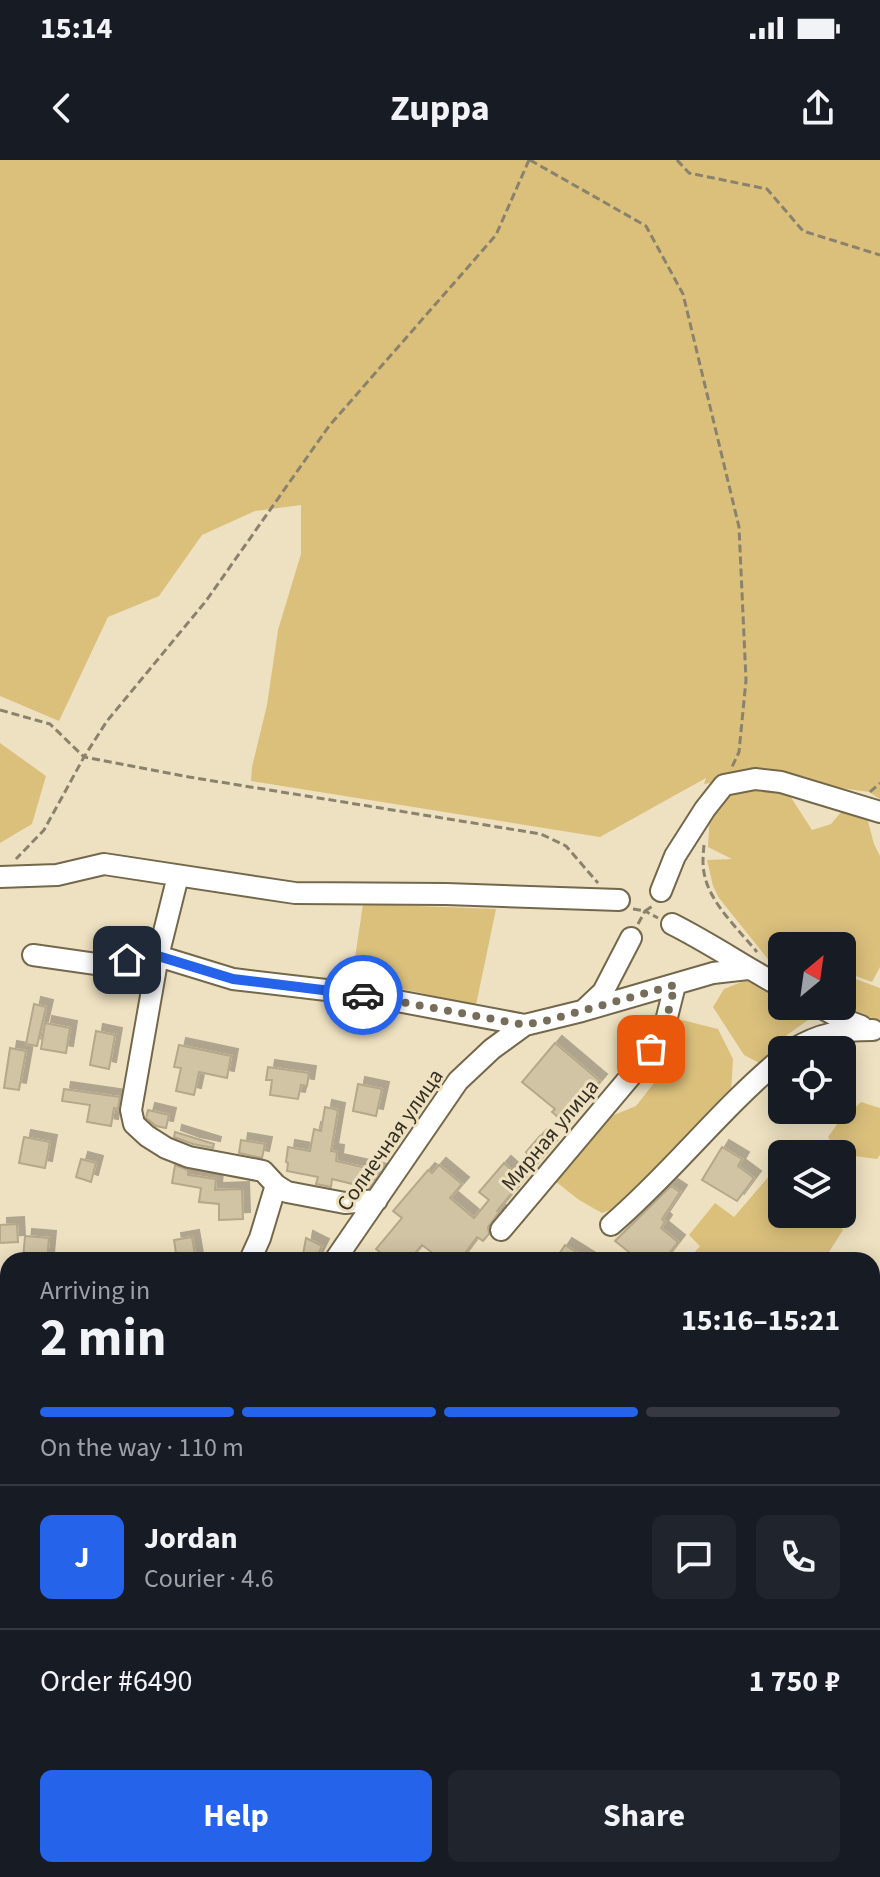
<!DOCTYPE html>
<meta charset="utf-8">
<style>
body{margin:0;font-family:"Source Sans 3",sans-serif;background:#20242c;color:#f1f3f6;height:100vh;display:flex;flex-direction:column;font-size:30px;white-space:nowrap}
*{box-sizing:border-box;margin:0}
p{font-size:26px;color:#9ea1a6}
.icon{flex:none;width:44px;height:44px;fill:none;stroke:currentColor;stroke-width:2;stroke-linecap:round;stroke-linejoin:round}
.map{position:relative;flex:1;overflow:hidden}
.side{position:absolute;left:0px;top:1092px;width:880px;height:626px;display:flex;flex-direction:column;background:#171b24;border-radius:24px 24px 0 0;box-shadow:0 4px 20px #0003}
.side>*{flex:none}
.needle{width:52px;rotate:29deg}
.buttons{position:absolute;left:768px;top:772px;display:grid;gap:16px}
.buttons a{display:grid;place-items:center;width:88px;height:88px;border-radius:12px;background:#171b24;box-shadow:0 4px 20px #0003;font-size:40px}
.pin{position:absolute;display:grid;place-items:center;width:68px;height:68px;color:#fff;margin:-34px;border-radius:16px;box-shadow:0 4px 12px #0006}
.courier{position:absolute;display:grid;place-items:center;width:80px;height:80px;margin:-40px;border:6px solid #2563eb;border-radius:50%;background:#fff;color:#222;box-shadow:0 2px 10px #0007}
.overview em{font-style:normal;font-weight:700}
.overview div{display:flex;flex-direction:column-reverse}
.overview{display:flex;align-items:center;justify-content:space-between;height:136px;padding:0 40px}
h1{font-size:52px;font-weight:700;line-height:60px}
.bar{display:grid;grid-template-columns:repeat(4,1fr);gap:12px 8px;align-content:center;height:96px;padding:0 40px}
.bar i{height:10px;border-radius:6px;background:#363941}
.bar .current{background:#2563eb}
.bar p{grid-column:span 4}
.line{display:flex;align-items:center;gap:20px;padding:0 40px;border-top:2px solid #363941}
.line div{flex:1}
.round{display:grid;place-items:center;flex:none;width:84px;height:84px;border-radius:12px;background:#20242c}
.button{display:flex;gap:16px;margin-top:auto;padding:16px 40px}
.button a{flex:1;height:92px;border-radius:12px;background:#2563eb;color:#fff;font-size:32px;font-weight:700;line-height:92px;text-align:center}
.button a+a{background:#20242c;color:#f1f3f6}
.status{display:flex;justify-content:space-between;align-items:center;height:56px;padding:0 40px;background:#171b24;direction:ltr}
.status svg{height:22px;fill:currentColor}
header{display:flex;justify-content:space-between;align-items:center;height:104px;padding:0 40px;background:#171b24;font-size:36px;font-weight:700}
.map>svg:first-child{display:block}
.built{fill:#e5d6af}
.green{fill:#dbc07c}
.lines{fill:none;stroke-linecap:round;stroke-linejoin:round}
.stream{stroke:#bda159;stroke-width:4}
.building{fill:#d1c4a5;stroke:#b5a88a;stroke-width:2;filter:url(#shadow)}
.minor-casing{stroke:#73684b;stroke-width:24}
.path{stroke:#8a826c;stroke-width:3;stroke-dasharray:8 4;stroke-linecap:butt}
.minor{stroke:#fff;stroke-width:20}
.done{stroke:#766e5b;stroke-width:8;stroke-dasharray:0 14.4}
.route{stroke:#2563eb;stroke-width:10}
.labels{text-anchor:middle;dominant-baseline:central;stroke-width:6;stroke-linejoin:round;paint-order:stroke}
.street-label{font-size:22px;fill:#353024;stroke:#eee1c1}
</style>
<div class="status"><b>15:14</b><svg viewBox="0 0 49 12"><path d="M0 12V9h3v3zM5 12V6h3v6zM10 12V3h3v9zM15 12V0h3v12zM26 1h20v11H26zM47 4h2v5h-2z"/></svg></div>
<header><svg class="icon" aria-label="back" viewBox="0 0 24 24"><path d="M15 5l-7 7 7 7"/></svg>Zuppa<svg class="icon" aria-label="share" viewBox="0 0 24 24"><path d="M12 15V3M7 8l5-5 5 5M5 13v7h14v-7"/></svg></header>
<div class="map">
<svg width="880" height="1717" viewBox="0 0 880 1717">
<defs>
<filter id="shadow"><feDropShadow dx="7" dy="-7" stdDeviation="0" flood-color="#0004"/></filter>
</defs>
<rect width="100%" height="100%" fill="#eee1c1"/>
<path class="built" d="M602,1710H717L725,1717H588Z"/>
<path class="green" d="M0,0H880V639L869,632L756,616L704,624L706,618L600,677L251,621L252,607L267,545L278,470L301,394V345L255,351L202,375L159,436L108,457L59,561L0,536Z
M0,583L46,616L32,664L0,683Z
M781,622L812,670L831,664L849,643L864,646L874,684L880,696V807L872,822L842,811V786H782V789L777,788L779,813L719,738L713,726L707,700L732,699L708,687L710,649L718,634Z
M363,744L496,749L476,845L352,818Z
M842,814L880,828V867L842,846Z
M749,819L782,835V846H805L814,850L808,860L787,875L767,907L744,895L713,847L724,829Z
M682,860L718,869L733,899L731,933L628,1043L602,1053L579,1040L555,1021L609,957L636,946L669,904Z
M861,942L880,948V995L877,999L839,994L828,977L838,963Z
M782,1001V1054H830L843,1070L824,1100H688L700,1086L689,1075L715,1043L734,1057Z
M880,1141V1717H719L711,1710H872V1145Z
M0,1264L8,1265V1605L0,1607Z"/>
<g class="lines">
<path class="stream" d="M872,1145L880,1141
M0,1630L8,1628"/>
</g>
<path class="building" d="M34,844L46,847L37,886L26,884Z
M45,863L70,868L66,893L41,889Z
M96,871L115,875L109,909L90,905Z
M555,883L600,921L565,963L552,952L555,949L522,922Z
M179,885L231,896L227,918L199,912L194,935L176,931L181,908L174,907Z
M10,888L26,891L19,930L4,928Z
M268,907L309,913L307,926L301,925L298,939L270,935L272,920H266Z
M358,924L382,929L376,956L353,951Z
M64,929L120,937L118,949L114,948L111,966L87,962L90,945L62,941Z
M325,947L338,950L331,991L337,992L336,1001L380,1011L369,1028L332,1019L331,1027L316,1024L318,1017L287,1011L288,1003L286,1002L288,987L310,991L314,969L321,971Z
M148,950L169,955L166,968L156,966L146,958Z
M175,972L214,984L213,988L193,984L174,977Z
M540,976L551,986L497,1051L499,1052L488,1067L489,1074L483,1081L477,1077L460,1100H442L422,1085L409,1100H390L376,1089L402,1058L393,1051L428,1010L432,1013L439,1005L462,1024L450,1038L474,1058L489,1040L479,1032L504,1003L514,1012L528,995L526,992Z
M24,977L50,982L45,1008L19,1003Z
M241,980L265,984L262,998L239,993Z
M722,987L742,999L738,1006L754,1018L737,1041L702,1020Z
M81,999L96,1003L91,1022L76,1017Z
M175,1005L188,1010V1015L216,1019L215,1030L242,1029L243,1059L219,1060V1044L199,1042L201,1028L172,1023Z
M671,1026L680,1032L662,1059L665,1062L661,1068L678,1082L664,1100H639L615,1081Z
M17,1064L18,1082L0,1083V1065Z
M25,1076L49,1078L47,1100H23Z
M192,1077L196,1100H177L174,1080Z
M306,1078L322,1086L315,1100H302Z
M565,1085L589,1100H555Z"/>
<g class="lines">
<defs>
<path id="minor" d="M178,716L158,796L131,950L134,964L147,976L166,988L189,997L263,1011L276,1025L287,1032L345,1043L377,1040
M0,717L57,715L104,704L295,733L446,734L619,740
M661,731L675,696L705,649L724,625L755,619L781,622L880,652
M672,764C710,783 745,807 782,827
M33,795L96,804L158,796L233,819L360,834L525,865
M818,846L842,859L861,866
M585,849L603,832L631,778
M792,890C820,873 841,870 873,870
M611,1065C672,1013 720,949 782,898
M501,1070L640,905L663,873L675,825
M250,1100L260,1078L276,1025
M335,1100L458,921L492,889L525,865L582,851L713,813L748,809
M0,1179H8
M90,1717L101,1710
M547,1717L555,1710"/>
</defs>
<use href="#minor" class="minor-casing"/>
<path class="path" d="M529,0L496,75L329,266L206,441L107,561L84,597L189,617L541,674L566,686L598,723
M530,0L646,66L683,134L739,367L746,520L739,592L732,607
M677,0L689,13L767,29L803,71L880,95
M0,550L50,564L84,597L44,670L16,699
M870,632L880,623
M704,685C703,695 702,707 705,717C711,744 740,771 757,792
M633,749L645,751L654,745
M638,764L645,751L658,758
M696,1710L706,1717"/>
<use href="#minor" class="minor"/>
</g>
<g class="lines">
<path class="done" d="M363,835L525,865L549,860L675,825L663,873L651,889"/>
<path class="route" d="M127,800L158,796L233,819L363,835"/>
</g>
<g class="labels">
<g class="street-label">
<text transform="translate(550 975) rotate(-50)">Мирная улица</text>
<text transform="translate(390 980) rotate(-55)">Солнечная улица</text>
</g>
</g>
</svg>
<div class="buttons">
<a><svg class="needle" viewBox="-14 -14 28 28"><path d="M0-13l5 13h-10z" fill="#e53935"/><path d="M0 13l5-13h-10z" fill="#9ea1a6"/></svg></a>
<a><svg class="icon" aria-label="locate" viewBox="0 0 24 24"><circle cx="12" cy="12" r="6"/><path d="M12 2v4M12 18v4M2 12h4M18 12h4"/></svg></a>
<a><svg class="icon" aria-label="layers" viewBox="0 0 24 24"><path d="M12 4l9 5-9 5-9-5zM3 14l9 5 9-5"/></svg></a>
</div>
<div class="pin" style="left:651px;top:889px;background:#ea580c"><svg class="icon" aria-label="bag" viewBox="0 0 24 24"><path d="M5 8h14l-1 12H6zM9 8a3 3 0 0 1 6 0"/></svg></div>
<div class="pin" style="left:127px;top:800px;background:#1f2937"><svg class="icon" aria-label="home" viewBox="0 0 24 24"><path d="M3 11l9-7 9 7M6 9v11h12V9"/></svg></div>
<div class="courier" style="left:363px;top:835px"><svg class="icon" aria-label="car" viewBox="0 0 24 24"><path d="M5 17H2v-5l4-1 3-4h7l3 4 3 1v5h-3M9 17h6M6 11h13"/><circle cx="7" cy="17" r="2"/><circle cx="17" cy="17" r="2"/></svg></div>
<section class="side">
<div class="overview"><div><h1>2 min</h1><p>Arriving in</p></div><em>15:16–15:21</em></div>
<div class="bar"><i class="current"></i><i class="current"></i><i class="current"></i><i></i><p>On the way · 110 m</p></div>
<div class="line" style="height:144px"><b class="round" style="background:#2563eb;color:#fff">J</b><div><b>Jordan</b><p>Courier · 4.6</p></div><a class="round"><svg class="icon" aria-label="chat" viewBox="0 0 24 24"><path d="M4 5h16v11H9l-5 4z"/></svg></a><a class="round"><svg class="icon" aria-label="phone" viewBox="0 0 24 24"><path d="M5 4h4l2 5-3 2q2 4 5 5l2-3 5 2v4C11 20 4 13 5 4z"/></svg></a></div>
<div class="line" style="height:104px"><div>Order #6490</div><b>1 750 ₽</b></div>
<div class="button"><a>Help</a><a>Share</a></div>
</section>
</div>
